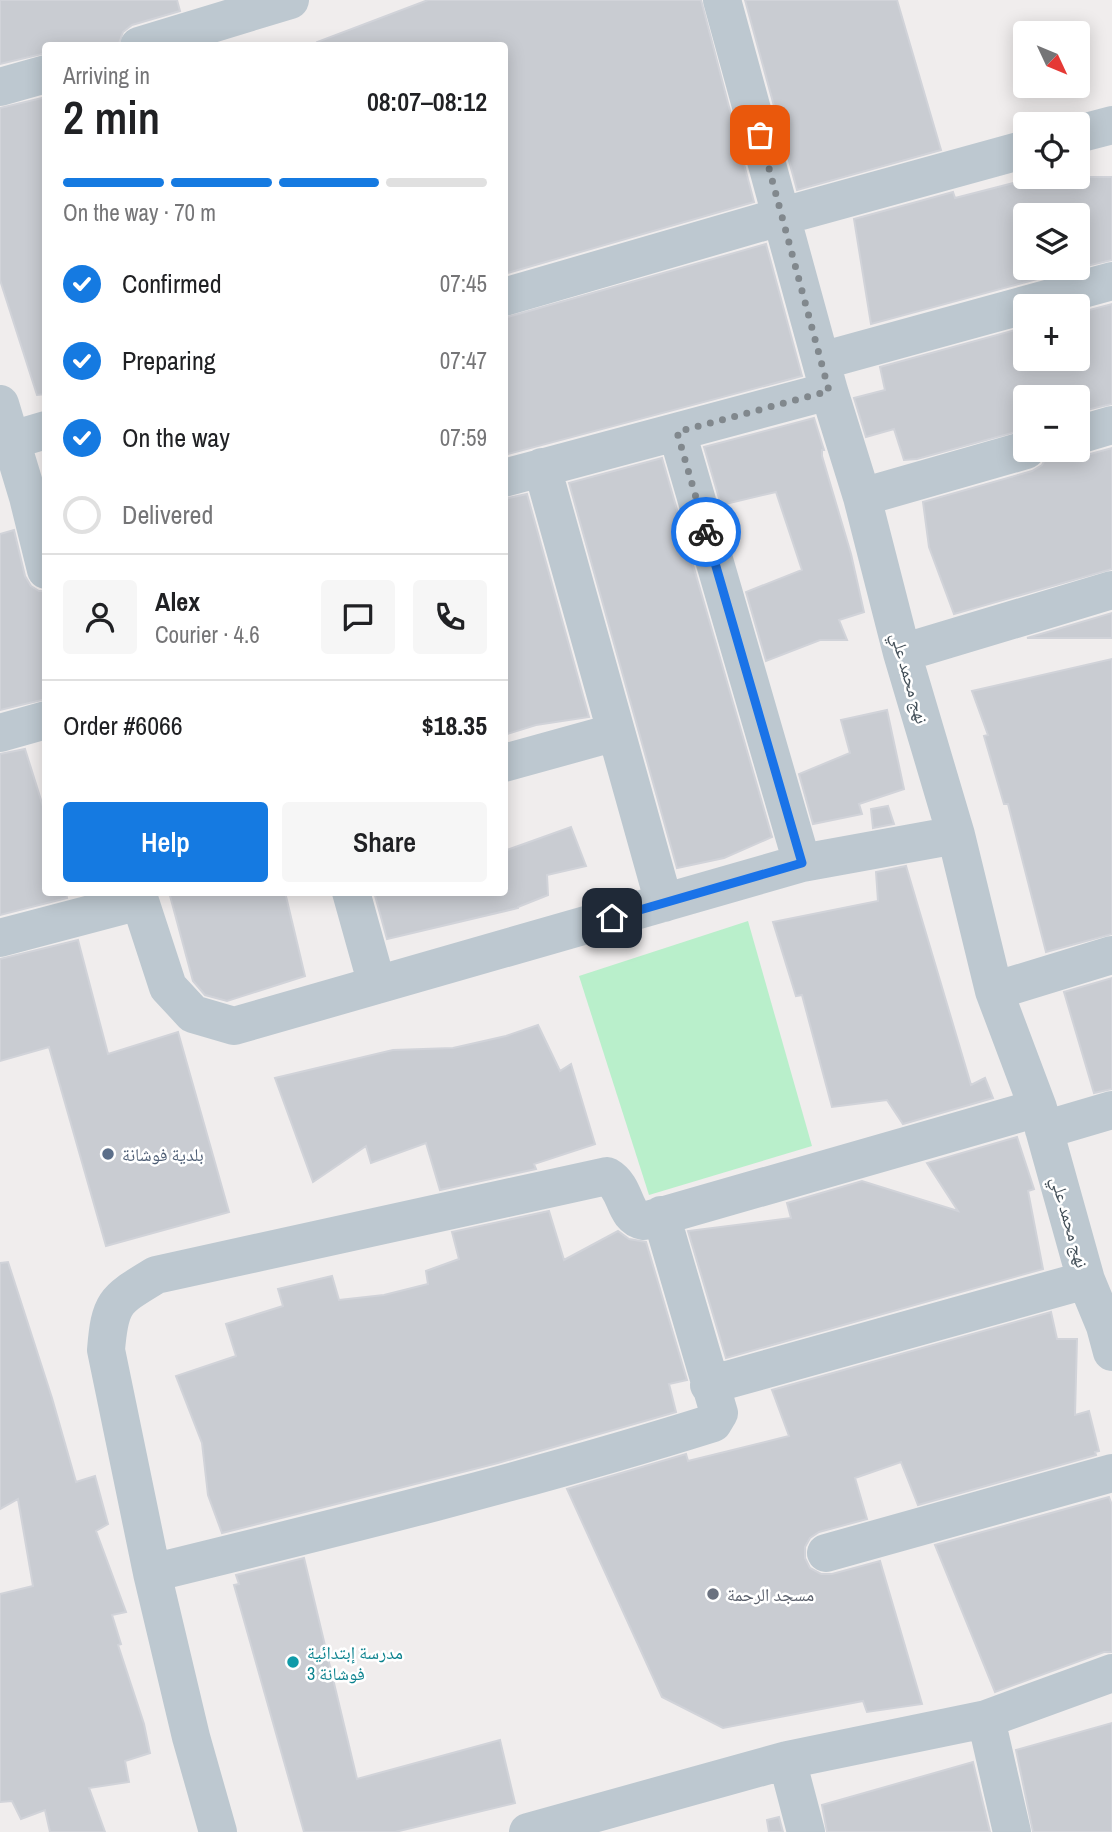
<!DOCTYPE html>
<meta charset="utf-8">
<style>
body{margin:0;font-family:"Archivo Narrow","Noto Naskh Arabic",sans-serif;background:#f6f6f6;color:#202124;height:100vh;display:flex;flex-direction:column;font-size:26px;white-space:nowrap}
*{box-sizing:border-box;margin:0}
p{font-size:23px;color:#757577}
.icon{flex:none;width:38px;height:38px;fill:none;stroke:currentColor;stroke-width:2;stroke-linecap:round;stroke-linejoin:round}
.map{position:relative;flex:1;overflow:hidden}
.details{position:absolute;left:42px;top:42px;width:466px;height:854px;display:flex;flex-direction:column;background:#fff;border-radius:7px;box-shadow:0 4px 18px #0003}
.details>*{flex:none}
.needle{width:46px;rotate:134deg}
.buttons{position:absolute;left:1013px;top:21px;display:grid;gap:14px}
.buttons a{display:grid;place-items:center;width:77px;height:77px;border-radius:7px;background:#fff;box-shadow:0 4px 18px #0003;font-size:35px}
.pin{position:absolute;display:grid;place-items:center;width:60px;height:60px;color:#fff;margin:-30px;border-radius:14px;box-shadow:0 4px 10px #0006}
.courier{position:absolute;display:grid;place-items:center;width:70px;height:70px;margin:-35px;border:5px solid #1a73e8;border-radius:50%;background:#fff;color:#222;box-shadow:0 2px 9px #0007}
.headline em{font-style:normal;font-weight:600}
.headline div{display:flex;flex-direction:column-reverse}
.headline{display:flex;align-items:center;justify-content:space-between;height:119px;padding:0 21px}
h1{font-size:46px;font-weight:600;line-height:52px}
.bar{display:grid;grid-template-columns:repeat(4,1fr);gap:10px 7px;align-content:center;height:84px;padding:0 21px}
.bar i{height:9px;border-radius:5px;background:#e0e0e0}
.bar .active{background:#157ae1}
.bar p{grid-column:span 4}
.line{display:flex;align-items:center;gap:18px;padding:0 21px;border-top:2px solid #e0e0e0}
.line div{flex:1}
.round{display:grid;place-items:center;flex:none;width:74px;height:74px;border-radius:7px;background:#f6f6f6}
ol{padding:0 21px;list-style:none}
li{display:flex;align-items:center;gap:21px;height:77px}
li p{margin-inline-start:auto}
li .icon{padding:7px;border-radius:50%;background:#157ae1;color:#fff;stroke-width:4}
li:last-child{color:#757577}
li i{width:38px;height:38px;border:4px solid #e0e0e0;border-radius:50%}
.primary-button{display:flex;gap:14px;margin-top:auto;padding:14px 21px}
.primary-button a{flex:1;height:80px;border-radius:7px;background:#157ae1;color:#fff;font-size:28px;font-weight:600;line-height:80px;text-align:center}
.primary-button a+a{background:#f6f6f6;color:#202124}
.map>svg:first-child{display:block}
.green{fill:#b9efcb}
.building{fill:#c9ccd2;stroke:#d1d3d9;stroke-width:2}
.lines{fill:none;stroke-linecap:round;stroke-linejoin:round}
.street{stroke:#bdc8d0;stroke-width:38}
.done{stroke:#81888d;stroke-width:7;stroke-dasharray:0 12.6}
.route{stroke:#1a73e8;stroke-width:9}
.service-dot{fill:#5c6f8a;stroke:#fff;stroke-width:2.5}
.worship-dot{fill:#6b7280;stroke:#fff;stroke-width:2.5}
.culture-dot{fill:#0f9aa8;stroke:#fff;stroke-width:2.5}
.labels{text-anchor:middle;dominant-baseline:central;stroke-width:5;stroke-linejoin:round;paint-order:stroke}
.street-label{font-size:18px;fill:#45515a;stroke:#fff}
.service-label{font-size:18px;fill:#4e5e75;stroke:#fff;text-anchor:start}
.worship-label{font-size:18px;fill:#5b616d;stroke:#fff;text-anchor:start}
.culture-label{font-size:18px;fill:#0d838f;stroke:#fff;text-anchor:start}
</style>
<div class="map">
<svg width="1112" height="1832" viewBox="0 0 1112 1832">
<rect width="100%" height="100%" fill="#f0eded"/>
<path class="green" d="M748,921L812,1146L649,1195L579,976Z"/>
<path class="building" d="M0,0H177L180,11L132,25L123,32L118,46H46V53L0,64Z
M428,0H701L754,202L504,274V46H318L317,42Z
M745,0H897L941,150L797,190Z
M46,97V394L37,395L0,280V108Z
M1037,177H1112V260L1078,268V215H1026V268H1078L871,324L854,219L953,192L955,198Z
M766,244L802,376L504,455V318Z
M1112,304V404L1078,412V397H1026V429L917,459L904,460L894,429L866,437L854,398L885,390L880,367L1026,327V359H1078V313Z
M814,418L824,450H822V456L851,554L864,612L839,620L847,640H820L766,661L746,592L802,570L776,492L721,505L704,447Z
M1112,448V569L954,614L929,547L923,502L1032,471L1042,465L1047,456V450H1062L1072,456H1083Z
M662,458L772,837L724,858L677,868L569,483Z
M527,494L589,717L536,725L504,735V499Z
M14,530L25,576L31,586L39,591H46V699L0,710V534Z
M1112,613V638H1027Z
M1112,659V934L1046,952L1008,804H1004L984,736L988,735L972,691Z
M887,710L904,789L859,804L862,814L813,824L799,774L850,753L841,720Z
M25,749L46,816V892H66L67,898L0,915V754Z
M888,806L894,824L873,828L871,809Z
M571,827L586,866L547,875L548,895L518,907V908L387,939L374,892H504V851Z
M906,866L971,1085L985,1078L993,1098L903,1124L887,1100L832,1107L802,995L796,996L773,922L878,901L876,872Z
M169,892H285L305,976L227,1001L205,995L193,981Z
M78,940L108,1054L178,1032L229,1212L106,1246L49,1047L0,1061V959Z
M1112,978V1089L1094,1093L1064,992Z
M538,1025L560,1071L571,1064L595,1144L534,1164L536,1169L440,1190L426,1143L371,1163L366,1146L313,1182L275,1078L393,1050L453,1048L506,1036Z
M1017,1137L1034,1189L1028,1191L1043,1269L726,1358L688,1231L791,1218L787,1203L862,1181L958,1211L927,1163Z
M549,1211L564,1260L618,1231L629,1239L646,1242L687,1380L669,1384L676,1412L498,1463L222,1533L208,1495L202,1443L176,1376L236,1356L226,1324L283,1306L278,1289L332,1276L339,1300L384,1295L428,1284L426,1271L459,1259L452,1232Z
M8,1262L52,1398L76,1482L95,1476L108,1524L96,1531L126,1612L112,1615L121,1644L118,1645L144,1724L150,1753L125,1761L129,1782L89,1788L105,1832H50L45,1810L21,1819L12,1801L0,1802V1594L33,1586L18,1499L0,1509V1263Z
M1051,1312L1057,1339H1077L1075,1415L1089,1411L1099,1451L1095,1452L1096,1455L918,1505L901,1462L855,1478L867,1519L819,1532L810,1538L805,1547V1558L810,1568L821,1574H832L880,1561L922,1704L867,1712L863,1701L723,1728L662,1697L567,1489L686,1454L688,1461L789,1436L772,1390Z
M1109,1497L1112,1505V1652H1104L995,1692L935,1545Z
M304,1558L357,1779L500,1740L515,1803L395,1832H304L234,1585L239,1584L236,1575Z
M1112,1723V1832H1033L1016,1750Z
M973,1762L990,1832H827L822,1805Z
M779,1817L783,1832H769L767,1820Z"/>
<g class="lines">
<path class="street" d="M722,0L829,391L862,497L902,653L956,835L994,991L1038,1108L1086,1280L1105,1326L1112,1352
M139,46L290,0
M0,87L46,74
M1078,134L1112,125
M504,297L783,216L1026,149
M821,361L1112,281
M0,404L28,497L46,570
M677,432L802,863
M1078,435L1112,425
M12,440L46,430
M542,467L664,903
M504,478L829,391
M862,497L1026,450
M902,653L1112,590
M0,733L46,720
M504,763L616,732
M137,892L168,987L193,1014L234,1026L802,863L956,835
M351,892L377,985
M0,938L140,901
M994,991L1112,955
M1044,1130L1112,1110
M709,1385L1086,1280
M826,1553L1112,1473
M152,1573C340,1527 528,1481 713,1423L719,1413L661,1215
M986,1719L1012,1832
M787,1760L806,1832
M218,1832L191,1737L152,1573L106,1350C110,1301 115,1300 156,1275L607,1176C628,1188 622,1217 644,1221L1038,1108
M528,1832L787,1760L986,1719L1112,1673"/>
</g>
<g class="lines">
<path class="done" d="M706,532L677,432L829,391L760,135"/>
<path class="route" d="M612,918L802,863L706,532"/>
</g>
<circle class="service-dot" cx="108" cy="1154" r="7"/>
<circle class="worship-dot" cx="713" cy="1594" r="7"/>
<circle class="culture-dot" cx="293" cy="1662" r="7"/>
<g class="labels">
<g class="street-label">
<text transform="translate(910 678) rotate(74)">نهج محمد علي</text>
<text transform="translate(1070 1222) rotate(74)">نهج محمد علي</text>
</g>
<g class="service-label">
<text x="122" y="1154">بلدية فوشانة</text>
</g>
<g class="worship-label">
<text x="727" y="1594">مسجد الرحمة</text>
</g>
<g class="culture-label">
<text x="307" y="1652">مدرسة إبتدائية<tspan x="307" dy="21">فوشانة 3</tspan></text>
</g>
</g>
</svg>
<div class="buttons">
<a><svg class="needle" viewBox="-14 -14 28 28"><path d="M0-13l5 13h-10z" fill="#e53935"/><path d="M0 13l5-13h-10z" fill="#757577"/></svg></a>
<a><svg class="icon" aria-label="locate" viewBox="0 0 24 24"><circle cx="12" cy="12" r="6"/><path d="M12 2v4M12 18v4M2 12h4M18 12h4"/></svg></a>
<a><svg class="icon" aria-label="layers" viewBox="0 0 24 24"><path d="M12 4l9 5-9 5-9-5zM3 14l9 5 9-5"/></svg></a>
<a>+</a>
<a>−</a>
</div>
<div class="pin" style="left:760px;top:135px;background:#ea580c"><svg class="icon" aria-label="bag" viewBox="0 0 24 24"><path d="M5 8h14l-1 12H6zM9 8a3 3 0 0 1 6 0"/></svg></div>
<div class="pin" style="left:612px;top:918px;background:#1f2937"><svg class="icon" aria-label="home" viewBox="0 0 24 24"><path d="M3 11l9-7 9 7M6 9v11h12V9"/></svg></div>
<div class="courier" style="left:706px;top:532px"><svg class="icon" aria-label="bike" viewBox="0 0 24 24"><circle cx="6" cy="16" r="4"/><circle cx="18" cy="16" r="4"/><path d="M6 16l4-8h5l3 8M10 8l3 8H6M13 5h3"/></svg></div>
<section class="details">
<div class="headline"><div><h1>2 min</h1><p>Arriving in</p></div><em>08:07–08:12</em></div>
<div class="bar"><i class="active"></i><i class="active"></i><i class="active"></i><i></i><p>On the way · 70 m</p></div>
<ol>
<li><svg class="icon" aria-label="check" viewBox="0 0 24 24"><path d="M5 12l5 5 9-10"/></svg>Confirmed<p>07:45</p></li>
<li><svg class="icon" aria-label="check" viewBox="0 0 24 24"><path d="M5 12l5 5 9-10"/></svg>Preparing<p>07:47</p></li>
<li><svg class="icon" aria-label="check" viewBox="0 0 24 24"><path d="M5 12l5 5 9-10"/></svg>On the way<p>07:59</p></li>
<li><i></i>Delivered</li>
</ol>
<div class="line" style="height:126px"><a class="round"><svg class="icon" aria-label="person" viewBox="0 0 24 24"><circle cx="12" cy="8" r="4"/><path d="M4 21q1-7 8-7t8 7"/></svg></a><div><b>Alex</b><p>Courier · 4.6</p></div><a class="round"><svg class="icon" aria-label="chat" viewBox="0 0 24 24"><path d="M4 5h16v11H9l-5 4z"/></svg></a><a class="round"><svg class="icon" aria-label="phone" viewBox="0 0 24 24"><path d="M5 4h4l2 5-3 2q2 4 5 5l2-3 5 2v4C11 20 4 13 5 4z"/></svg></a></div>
<div class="line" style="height:91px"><div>Order #6066</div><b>$18.35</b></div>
<div class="primary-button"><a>Help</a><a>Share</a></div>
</section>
</div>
